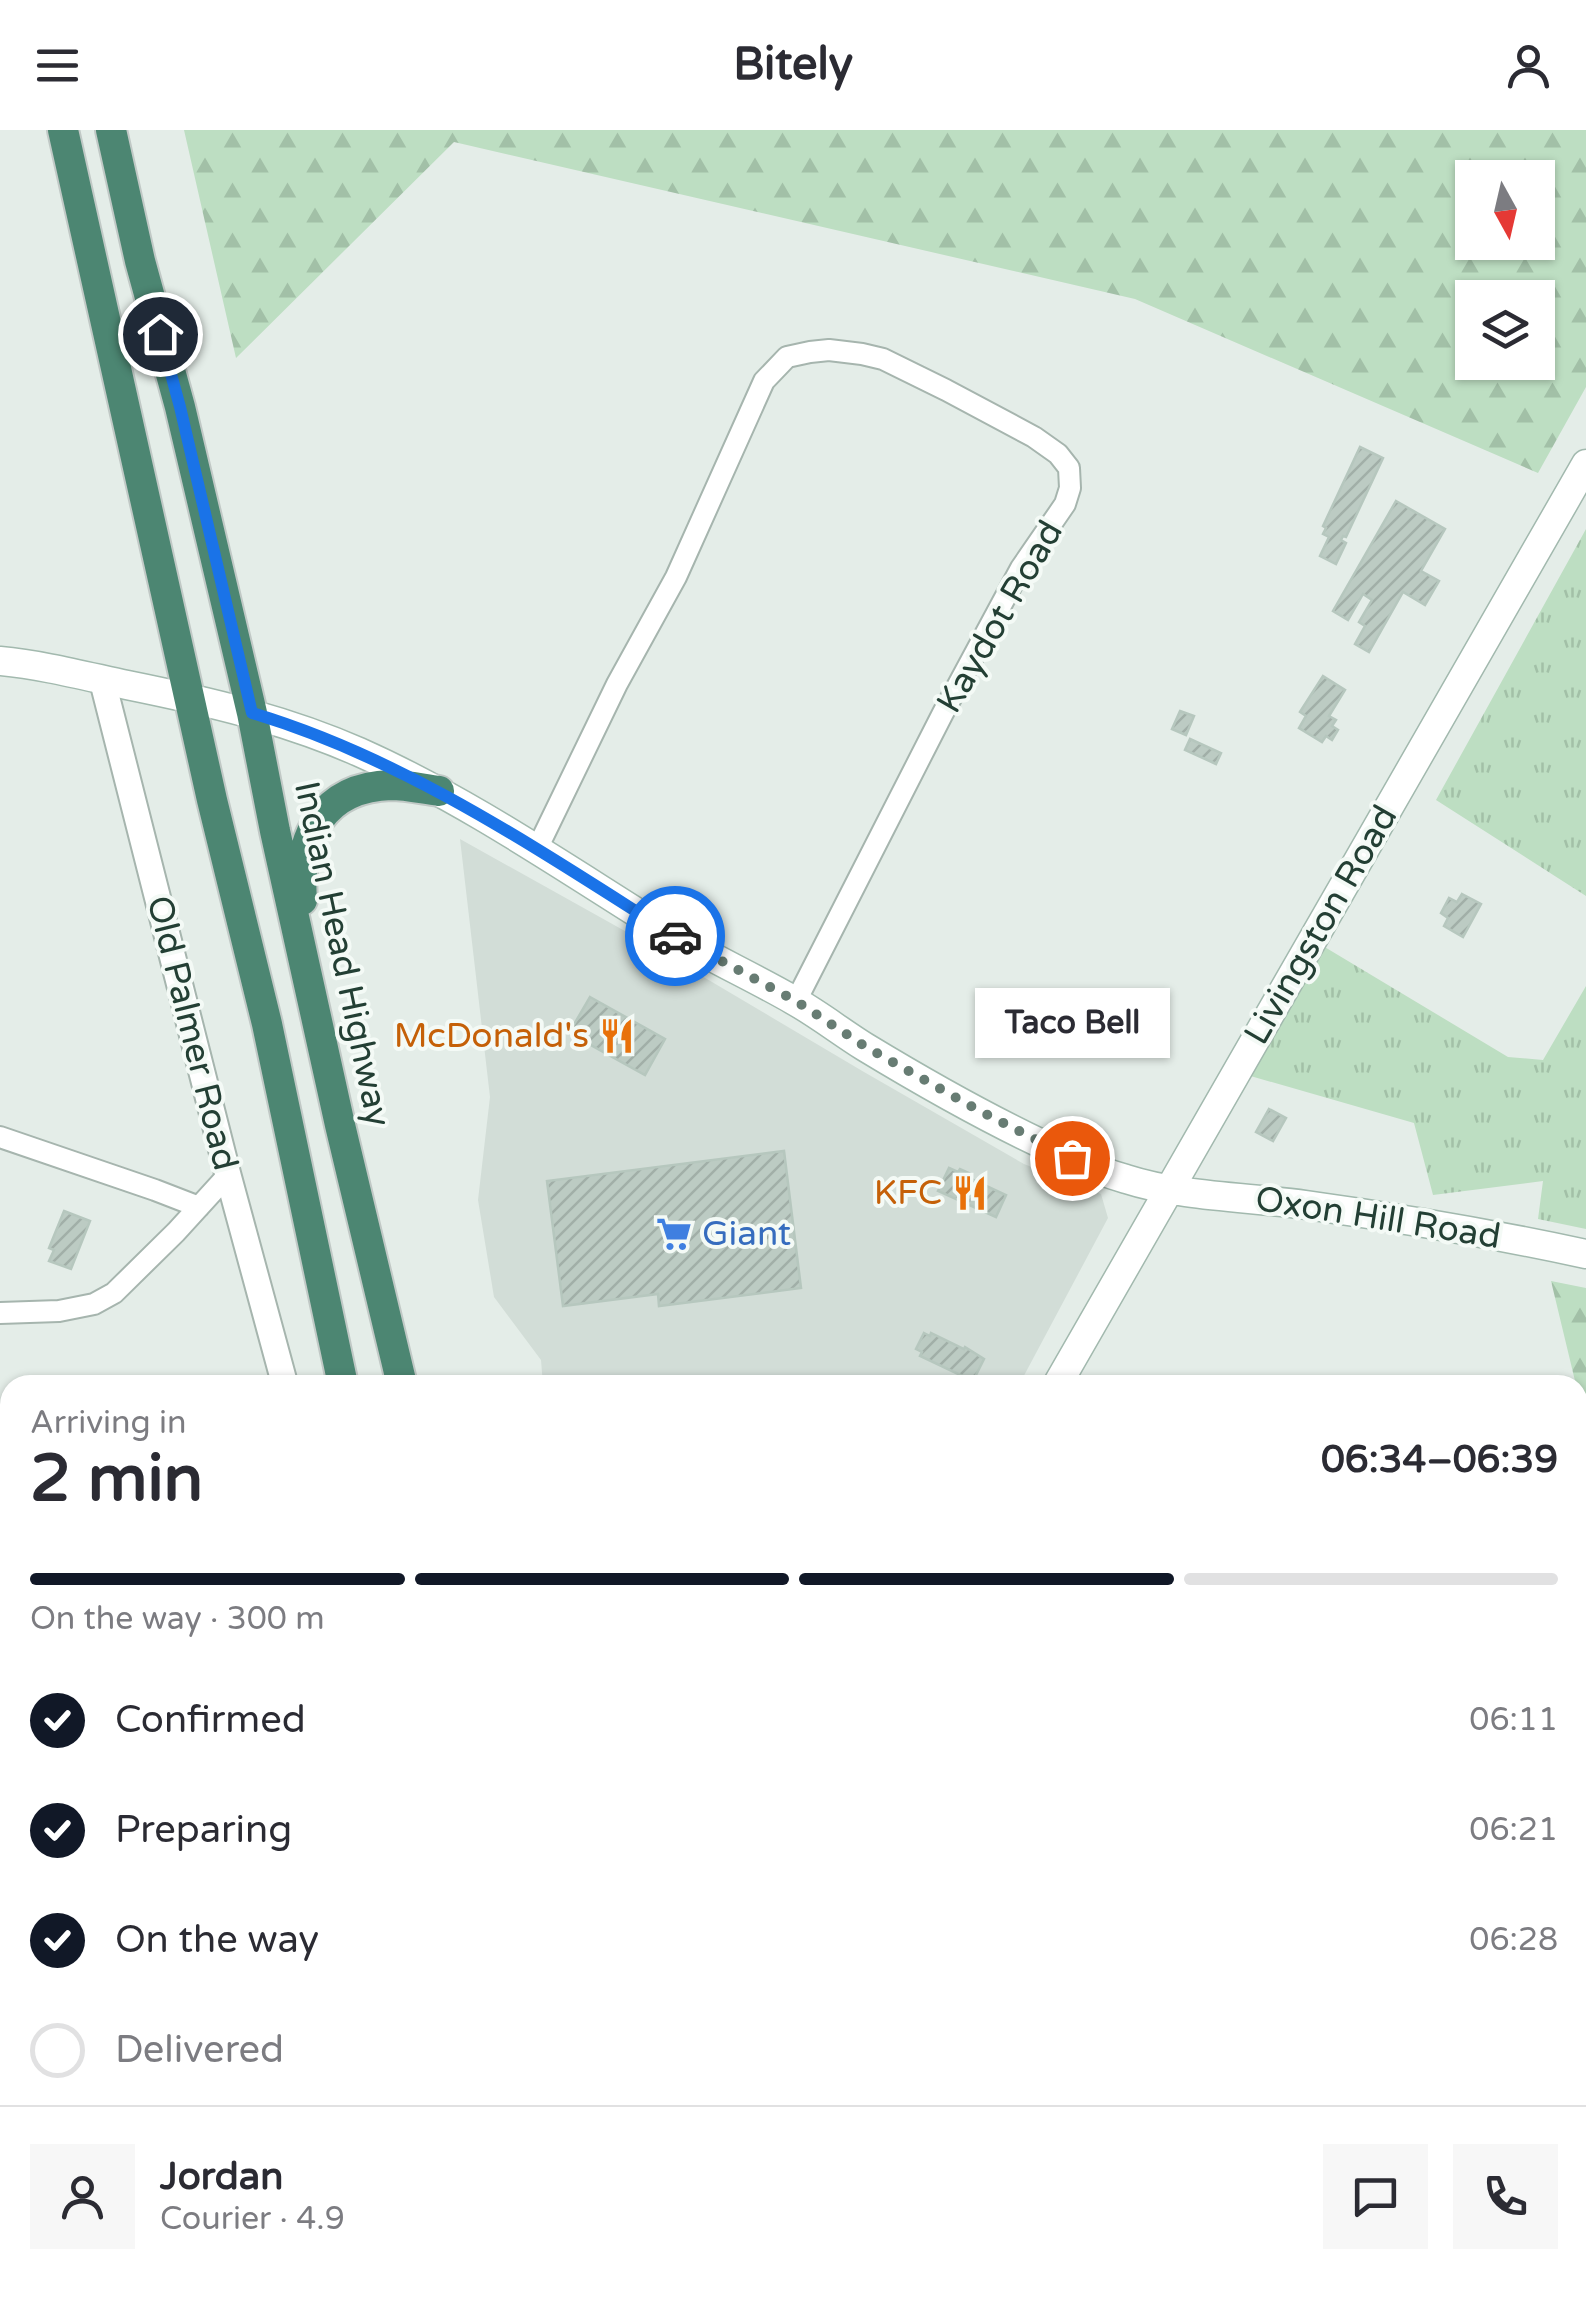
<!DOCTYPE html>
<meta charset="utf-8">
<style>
body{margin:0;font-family:"Varela Round",sans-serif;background:#f7f7f7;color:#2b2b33;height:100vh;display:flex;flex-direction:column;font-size:38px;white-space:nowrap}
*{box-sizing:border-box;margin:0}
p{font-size:32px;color:#7c7c81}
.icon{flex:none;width:55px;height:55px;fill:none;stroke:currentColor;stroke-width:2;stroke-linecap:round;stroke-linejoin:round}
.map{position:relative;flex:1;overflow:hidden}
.details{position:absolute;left:0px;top:1245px;width:1588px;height:932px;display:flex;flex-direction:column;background:#fff;border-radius:30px 30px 0 0;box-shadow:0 2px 8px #0004}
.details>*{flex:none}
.needle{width:65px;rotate:172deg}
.fabs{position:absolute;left:1455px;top:30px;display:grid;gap:20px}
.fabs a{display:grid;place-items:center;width:100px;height:100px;border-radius:0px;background:#fff;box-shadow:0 2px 8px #0004;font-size:50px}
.pin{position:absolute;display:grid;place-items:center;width:85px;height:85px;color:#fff;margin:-42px;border:5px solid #fff;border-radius:50%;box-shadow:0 2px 10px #0007}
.courier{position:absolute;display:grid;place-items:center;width:100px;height:100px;margin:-50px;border:8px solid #1a73e8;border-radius:50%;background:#fff;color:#222;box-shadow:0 2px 12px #0007}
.bubble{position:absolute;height:70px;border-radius:0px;background:#fff;box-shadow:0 2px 8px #0004;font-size:32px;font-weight:800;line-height:70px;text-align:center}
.summary em{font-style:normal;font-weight:800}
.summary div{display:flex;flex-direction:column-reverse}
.summary{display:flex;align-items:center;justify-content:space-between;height:170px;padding:0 30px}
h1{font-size:65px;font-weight:800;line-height:75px}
.bar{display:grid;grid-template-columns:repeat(4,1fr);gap:15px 10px;align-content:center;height:120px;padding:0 30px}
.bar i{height:12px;border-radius:8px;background:#e1e1e2}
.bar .active{background:#111827}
.bar p{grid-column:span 4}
.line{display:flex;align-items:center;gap:25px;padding:0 30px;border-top:2px solid #e1e1e2}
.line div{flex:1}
.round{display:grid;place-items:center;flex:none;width:105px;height:105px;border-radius:0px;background:#f7f7f7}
ol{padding:0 30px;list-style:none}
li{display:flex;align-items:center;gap:30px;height:110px}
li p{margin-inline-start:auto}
li .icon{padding:10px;border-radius:50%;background:#111827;color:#fff;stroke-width:4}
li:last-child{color:#7c7c81}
li i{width:55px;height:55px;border:5px solid #e1e1e2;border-radius:50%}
header{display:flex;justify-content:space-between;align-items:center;height:130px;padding:0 30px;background:#fff;font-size:45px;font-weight:800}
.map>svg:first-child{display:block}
.built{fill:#d2ddd7}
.industrial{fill:url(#industrial-furrows)}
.grass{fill:url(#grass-tufts)}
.forest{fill:url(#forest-firs);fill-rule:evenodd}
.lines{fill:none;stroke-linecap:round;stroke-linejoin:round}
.stream{stroke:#8cd0d2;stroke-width:6}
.building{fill:url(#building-hatch);stroke:#b6c7be;stroke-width:2.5}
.minor-casing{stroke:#a6b5ae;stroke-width:24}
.tertiary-casing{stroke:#a6b5ae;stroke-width:29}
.secondary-casing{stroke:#a2b9ae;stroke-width:31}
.trunk-casing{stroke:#c1c9c6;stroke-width:34}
.minor{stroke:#fff;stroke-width:20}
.tertiary{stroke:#fff;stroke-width:25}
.secondary{stroke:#fff;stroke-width:28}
.trunk{stroke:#4c8672;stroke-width:30}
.done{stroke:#677c73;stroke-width:10;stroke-dasharray:0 18}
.route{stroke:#1a73e8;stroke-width:12}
.labels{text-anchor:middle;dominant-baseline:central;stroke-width:8;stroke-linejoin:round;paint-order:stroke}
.street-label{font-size:35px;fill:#233f34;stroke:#f4faf6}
.food-label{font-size:35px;fill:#c56008;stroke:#f4faf6;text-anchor:end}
.shop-label{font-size:35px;fill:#366cbe;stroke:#f4faf6;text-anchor:start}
</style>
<header><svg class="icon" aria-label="menu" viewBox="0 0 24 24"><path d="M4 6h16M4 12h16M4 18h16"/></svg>Bitely<svg class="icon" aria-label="person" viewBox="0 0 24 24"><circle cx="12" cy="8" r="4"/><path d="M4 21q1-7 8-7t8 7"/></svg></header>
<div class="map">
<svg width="1586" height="2176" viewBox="0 0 1586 2176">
<defs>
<pattern id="industrial-furrows" width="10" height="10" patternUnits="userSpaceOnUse" patternTransform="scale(2.5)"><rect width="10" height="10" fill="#d2ddd7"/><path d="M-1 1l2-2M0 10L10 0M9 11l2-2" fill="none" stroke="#b4bfb9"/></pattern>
<pattern id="grass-tufts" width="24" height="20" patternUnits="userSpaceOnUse" patternTransform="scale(2.5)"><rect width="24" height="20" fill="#bddec2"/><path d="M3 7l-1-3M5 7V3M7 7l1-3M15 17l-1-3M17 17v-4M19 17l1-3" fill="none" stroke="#a2c0a7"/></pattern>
<pattern id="forest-firs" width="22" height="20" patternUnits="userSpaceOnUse" patternTransform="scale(2.5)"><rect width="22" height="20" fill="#bddec2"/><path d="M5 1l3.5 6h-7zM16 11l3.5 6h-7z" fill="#a2c0a7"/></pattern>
<pattern id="building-hatch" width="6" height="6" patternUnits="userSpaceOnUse" patternTransform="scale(2.5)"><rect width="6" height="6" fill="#bccbc3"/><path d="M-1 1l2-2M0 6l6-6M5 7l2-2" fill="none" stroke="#a1afa8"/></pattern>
</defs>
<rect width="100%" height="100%" fill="#e4ede8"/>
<path class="built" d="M460,709L641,810L864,942L1024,1034L1101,1064L1108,1088L1019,1255H543L541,1230L494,1167L478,1070L490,967Z"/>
<path class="industrial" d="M1578,1967H1586V2176H1229L1227,2168H1578Z"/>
<path class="grass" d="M1586,399V766L1436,670Z
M1323,816L1508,927L1543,930L1586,856V1099L1538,1089L1543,1051L1433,1065L1414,993L1247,945Z"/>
<path class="forest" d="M184,0H1586V257L1538,343L1135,169L454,12L236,228ZM1472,48H1538V112H1472ZM1472,168H1538V232H1472Z
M1551,1151L1586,1158V1289L1579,1268L1578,1255H1576Z"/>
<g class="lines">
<path class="stream" d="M1578,1953H1586
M417,2176L428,2168"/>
</g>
<path class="building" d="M1360,317L1383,328L1346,407L1343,406L1341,410L1346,413L1336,434L1320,426L1329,407L1323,404L1326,398L1323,396Z
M1396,371L1445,399L1421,441L1439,451L1425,475L1403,462L1369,522L1355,514L1365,496L1359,492L1372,470L1363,464L1348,490L1333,481Z
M1323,546L1345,560L1329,586L1336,590L1332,596L1338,600L1332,610L1326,606L1322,612L1299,598L1306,586L1300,582Z
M1180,581L1194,586L1186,605L1172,599Z
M1190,609L1221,623L1216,634L1185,620Z
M1462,764L1481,774L1463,807L1444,796L1448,788L1441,783L1449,768L1457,772Z
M590,867L665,909L645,945L569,903Z
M1269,979L1286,988L1273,1011L1256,1002Z
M784,1021L801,1158L659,1176L658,1164L563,1176L547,1051Z
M949,1038L958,1042L960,1039L969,1043L967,1047L1006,1065L996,1087L938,1061Z
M64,1081L90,1091L71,1139L49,1131L54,1120L49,1118Z
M924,1203L930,1206L931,1203L964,1219L965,1217L984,1229L973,1251L920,1226L922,1222L916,1219Z
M1584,1562H1586V1633L1578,1632Z
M1586,1984V2033L1578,2036V1987Z
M802,2168H889L891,2176H767Z
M1051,2168H1141L1143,2176H1054Z
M1309,2168H1394L1379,2176H1349L1345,2170L1334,2176H1293Z"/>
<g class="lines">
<defs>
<path id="minor" d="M537,719L617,554L676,447L764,251L787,227L810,222L829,220L862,224L883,229L946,260L1034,307L1058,324L1069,338L1070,358L1065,374L1021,438L943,583L796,871
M0,1007L155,1060L199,1077
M0,1183L59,1181L94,1174L114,1163L176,1102L228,1045
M1578,1740L1586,1742
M0,1761L10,1755"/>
<path id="tertiary" d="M102,549L228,1045L285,1255
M502,2168L504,2176"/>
<path id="secondary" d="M0,531C43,535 85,546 127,555C206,571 284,589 359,622C469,671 569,741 671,804C711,828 753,847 793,870C818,884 841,902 865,917C931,957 1000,996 1070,1027C1088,1036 1108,1044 1126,1049C1182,1067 1248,1067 1306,1075C1400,1088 1493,1104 1586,1124
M1057,1255L1586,334
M973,2168L975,2176"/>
<path id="trunk" d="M63,0L212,670L267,894L343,1255
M111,0L140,131L180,277L252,583L275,701L340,995L402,1255
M302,770C297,707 323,657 391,655C407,655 423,659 439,661
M555,2168L558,2176
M608,2168L610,2176"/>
</defs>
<use href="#minor" class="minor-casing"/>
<use href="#tertiary" class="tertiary-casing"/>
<use href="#secondary" class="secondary-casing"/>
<use href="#trunk" class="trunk-casing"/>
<use href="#minor" class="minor"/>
<use href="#tertiary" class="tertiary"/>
<use href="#secondary" class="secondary"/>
<use href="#trunk" class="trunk"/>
</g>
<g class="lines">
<path class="done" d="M675,806L796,871L866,917L978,980L1072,1028"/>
<path class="route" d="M160,204L180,277L252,583C406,629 540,721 675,806"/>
</g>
<defs>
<symbol id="restaurant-bare" viewBox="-9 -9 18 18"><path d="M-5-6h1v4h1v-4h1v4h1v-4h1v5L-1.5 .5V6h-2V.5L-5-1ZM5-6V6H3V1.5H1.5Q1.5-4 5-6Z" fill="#e8710a" stroke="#f4faf6" stroke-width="2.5" paint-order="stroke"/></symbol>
<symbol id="supermarket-bare" viewBox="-9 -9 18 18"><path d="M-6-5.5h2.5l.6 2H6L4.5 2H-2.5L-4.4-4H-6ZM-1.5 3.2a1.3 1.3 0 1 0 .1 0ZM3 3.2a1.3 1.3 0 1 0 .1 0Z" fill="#3f7fe0" stroke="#f4faf6" stroke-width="2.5" paint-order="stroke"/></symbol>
</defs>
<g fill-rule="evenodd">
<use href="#restaurant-bare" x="592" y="881" width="50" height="50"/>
<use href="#restaurant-bare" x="945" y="1038" width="50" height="50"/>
<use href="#supermarket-bare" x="649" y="1079" width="50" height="50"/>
</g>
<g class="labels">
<g class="street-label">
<text transform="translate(1000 487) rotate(-60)">Kaydot Road</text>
<text transform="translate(1321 795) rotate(-60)">Livingston Road</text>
<text transform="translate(342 824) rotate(78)">Indian Head Highway</text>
<text transform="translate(192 903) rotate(76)">Old Palmer Road</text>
<text transform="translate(1378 1088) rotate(9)">Oxon Hill Road</text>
</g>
<g class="food-label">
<text x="589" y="906">McDonald's</text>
<text x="942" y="1063">KFC</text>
</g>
<g class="shop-label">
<text x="702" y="1104">Giant</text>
</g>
</g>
</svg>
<div class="fabs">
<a><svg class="needle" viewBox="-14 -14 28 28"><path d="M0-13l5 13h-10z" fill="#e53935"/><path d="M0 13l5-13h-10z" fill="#7c7c81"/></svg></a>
<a><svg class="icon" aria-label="layers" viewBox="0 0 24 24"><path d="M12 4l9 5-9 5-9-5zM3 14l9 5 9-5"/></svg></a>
</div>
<div class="pin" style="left:1072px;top:1028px;background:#ea580c"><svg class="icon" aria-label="bag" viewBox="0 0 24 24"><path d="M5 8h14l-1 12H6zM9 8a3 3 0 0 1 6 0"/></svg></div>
<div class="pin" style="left:160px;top:204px;background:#1f2937"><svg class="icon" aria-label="home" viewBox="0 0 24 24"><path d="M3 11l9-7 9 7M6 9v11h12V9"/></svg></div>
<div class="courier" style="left:675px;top:806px"><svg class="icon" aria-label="car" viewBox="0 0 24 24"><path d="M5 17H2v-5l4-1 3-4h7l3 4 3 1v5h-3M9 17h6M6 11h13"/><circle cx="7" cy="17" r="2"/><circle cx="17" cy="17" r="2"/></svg></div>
<div class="bubble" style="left:975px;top:858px;width:195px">Taco Bell</div>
<section class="details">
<div class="summary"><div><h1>2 min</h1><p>Arriving in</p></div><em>06:34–06:39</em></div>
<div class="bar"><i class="active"></i><i class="active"></i><i class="active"></i><i></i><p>On the way · 300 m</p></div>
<ol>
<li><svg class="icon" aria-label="check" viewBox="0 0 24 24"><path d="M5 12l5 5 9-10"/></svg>Confirmed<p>06:11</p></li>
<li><svg class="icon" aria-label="check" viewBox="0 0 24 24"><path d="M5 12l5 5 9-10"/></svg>Preparing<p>06:21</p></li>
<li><svg class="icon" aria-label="check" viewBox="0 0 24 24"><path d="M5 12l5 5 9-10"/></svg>On the way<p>06:28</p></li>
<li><i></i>Delivered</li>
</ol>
<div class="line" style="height:180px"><a class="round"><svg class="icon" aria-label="person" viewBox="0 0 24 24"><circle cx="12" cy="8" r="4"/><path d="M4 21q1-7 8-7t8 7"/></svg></a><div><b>Jordan</b><p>Courier · 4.9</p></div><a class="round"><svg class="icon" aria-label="chat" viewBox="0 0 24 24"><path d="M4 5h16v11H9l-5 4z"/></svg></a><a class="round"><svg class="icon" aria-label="phone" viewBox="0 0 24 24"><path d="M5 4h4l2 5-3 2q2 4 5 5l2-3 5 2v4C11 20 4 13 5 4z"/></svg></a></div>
</section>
</div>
